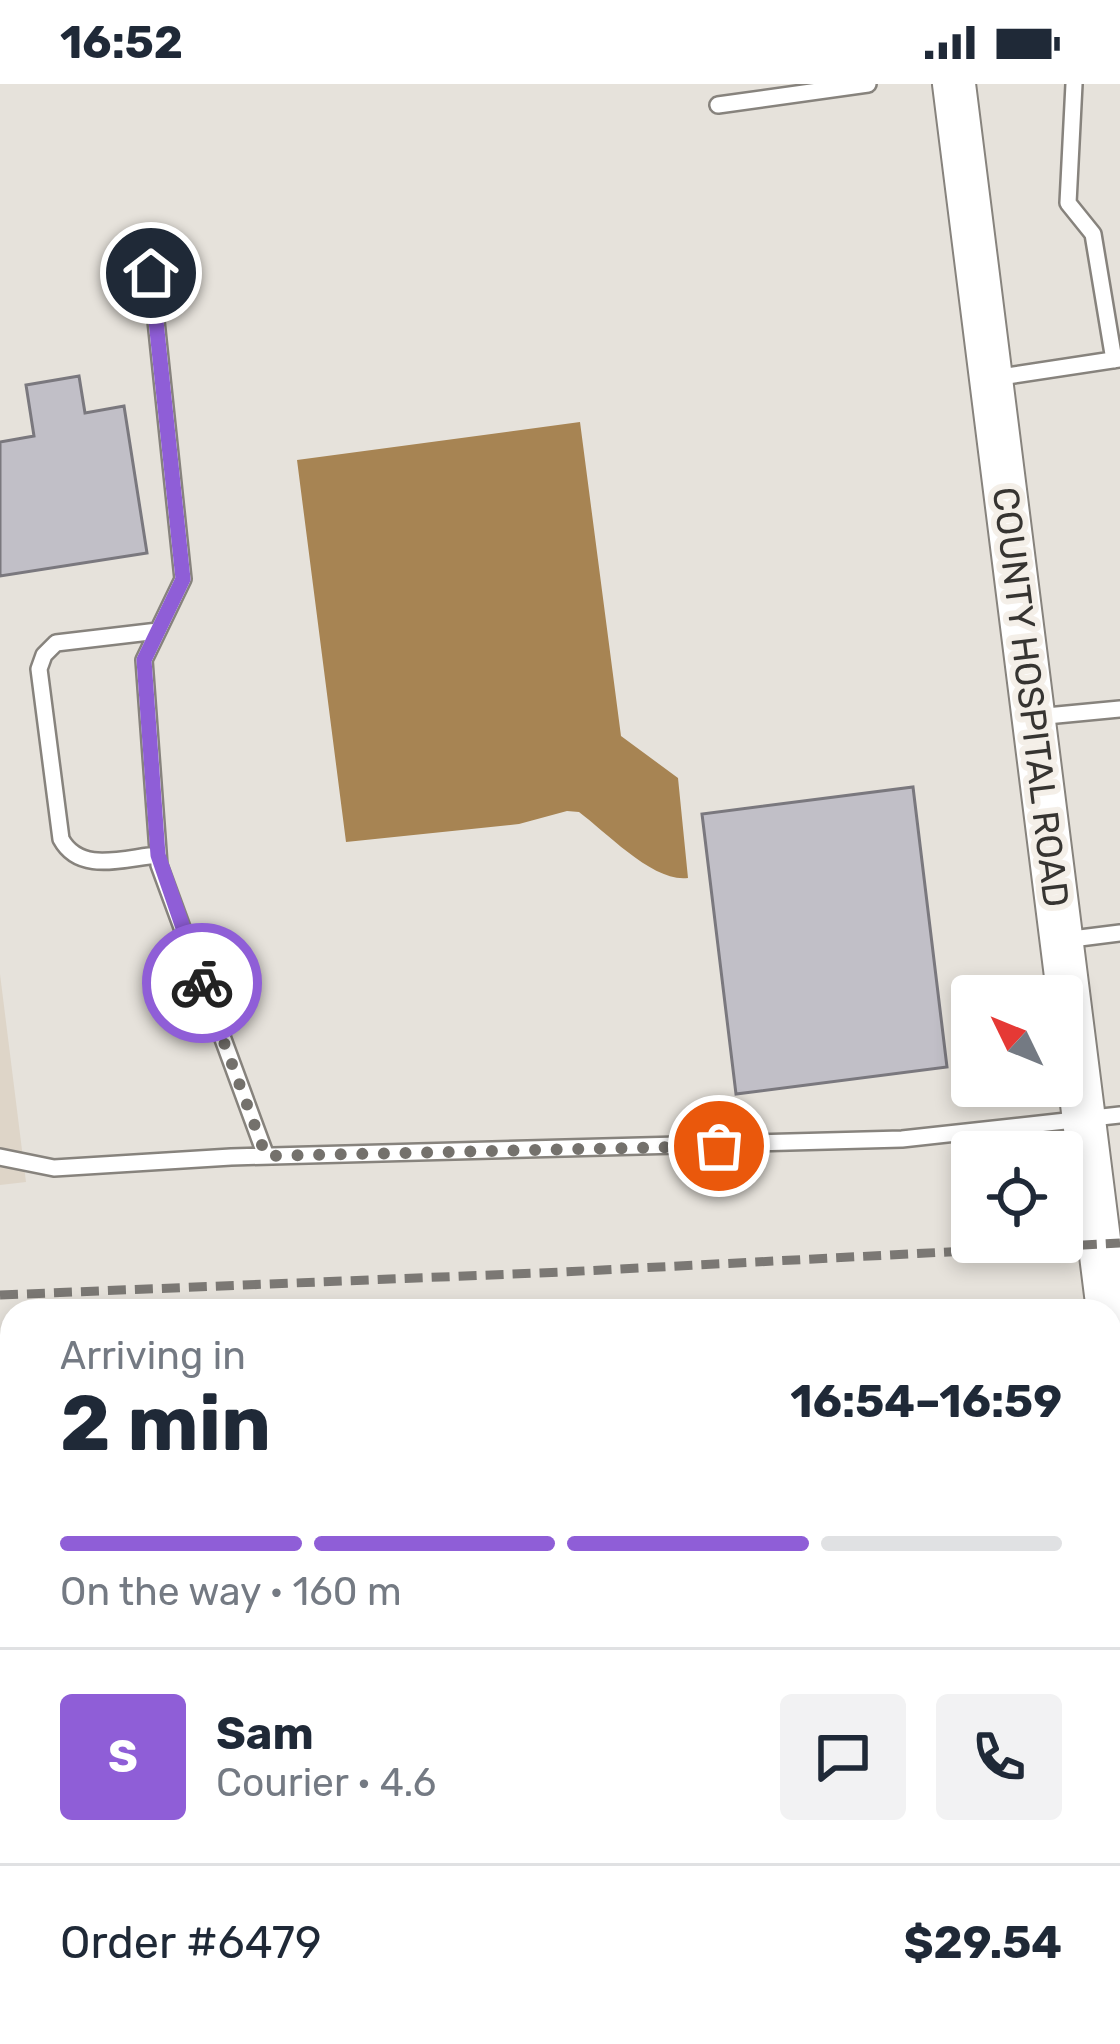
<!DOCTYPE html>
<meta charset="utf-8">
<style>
body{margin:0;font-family:Rubik,sans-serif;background:#f2f2f3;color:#1f2937;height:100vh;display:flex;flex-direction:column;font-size:45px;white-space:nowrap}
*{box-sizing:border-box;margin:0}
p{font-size:39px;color:#747a83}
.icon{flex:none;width:66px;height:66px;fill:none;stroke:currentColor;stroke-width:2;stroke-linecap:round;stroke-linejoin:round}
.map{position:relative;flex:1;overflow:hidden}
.details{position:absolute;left:0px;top:1215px;width:1122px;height:747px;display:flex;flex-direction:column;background:#fff;border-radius:36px 36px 0 0;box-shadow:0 6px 18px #0003}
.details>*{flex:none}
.needle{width:78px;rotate:313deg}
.controls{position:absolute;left:951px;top:891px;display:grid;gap:24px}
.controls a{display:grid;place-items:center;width:132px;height:132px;border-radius:12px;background:#fff;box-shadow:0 6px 18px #0003;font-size:60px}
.pin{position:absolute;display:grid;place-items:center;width:102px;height:102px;color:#fff;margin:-51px;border:6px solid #fff;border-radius:50%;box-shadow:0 3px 12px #0007}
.courier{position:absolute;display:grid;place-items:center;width:120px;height:120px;margin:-60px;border:9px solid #8f5ed7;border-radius:50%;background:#fff;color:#222;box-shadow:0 3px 15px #0007}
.overview em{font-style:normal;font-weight:700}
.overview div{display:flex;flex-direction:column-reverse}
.overview{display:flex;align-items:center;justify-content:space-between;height:204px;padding:0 60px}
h1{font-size:78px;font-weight:700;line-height:90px}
.bar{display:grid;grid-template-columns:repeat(4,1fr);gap:18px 12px;align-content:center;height:144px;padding:0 60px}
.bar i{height:15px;border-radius:9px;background:#e0e1e3}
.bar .active{background:#8f5ed7}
.bar p{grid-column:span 4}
.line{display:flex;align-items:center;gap:30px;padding:0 60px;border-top:3px solid #e0e1e3}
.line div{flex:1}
.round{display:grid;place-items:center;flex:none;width:126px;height:126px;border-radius:12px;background:#f2f2f3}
.status{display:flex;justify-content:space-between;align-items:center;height:84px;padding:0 60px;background:#fff;direction:ltr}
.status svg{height:33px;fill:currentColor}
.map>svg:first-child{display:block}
.built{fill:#ded5c8}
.water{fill:#a78453}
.building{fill:#c1bfc7;stroke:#7a787e;stroke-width:3}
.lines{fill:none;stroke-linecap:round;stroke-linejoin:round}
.lane-casing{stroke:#87837d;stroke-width:20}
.street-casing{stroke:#87837d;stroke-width:34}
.secondary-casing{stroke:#87837d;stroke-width:46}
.lane{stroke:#fff;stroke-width:15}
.street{stroke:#fff;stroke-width:30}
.secondary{stroke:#fff;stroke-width:42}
.rail{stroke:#7b7874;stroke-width:9;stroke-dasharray:18 9;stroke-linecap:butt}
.done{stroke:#74716c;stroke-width:12;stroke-dasharray:0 21.6}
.route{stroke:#8f5ed7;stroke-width:15}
.labels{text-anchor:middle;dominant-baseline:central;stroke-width:12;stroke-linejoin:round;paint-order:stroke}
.street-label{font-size:36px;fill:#363431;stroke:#f4efe8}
</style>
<div class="status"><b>16:52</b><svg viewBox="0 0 49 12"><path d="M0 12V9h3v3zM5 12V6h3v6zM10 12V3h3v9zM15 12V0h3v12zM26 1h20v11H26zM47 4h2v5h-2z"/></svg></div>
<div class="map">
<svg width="1120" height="1960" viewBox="0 0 1120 1960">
<rect width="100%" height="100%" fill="#e6e2db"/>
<path class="built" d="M0,890L26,1098L0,1101Z"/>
<path class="water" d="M580,338L621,652L678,694L688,794C654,799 606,748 579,728L567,727L519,740L346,758L297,376Z"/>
<path class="building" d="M79,292L85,329L124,322L147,469L0,492V358L34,352L26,301Z
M913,703L947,983L736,1010L702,730Z
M11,1393L12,1432L0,1433V1394Z
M0,1591H12V1632H0Z
M12,1805V1843L4,1844L1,1806Z
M775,1950H802L807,1960H758Z
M827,1950H864L848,1960H833Z
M1074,1950H1087L1090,1960H1043Z"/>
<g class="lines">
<defs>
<path id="lane" d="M1074,0L1068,119L1093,150L1114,276
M718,21L868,0
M151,189L183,495L144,576L159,781L266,1072
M994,294L1119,275
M1036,633L1120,625
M158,771C123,774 80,790 61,755L39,585L44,571L56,559L158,547
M1064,856L1120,849
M0,1073L54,1084L231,1073L902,1055L1120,1031
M1110,1404L1120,1402"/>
<path id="street" d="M0,1515L12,1514
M1110,1743L1120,1741
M0,1931L12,1929"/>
<path id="secondary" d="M954,0L1108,1227
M1110,1246L1120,1326"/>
</defs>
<use href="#lane" class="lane-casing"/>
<use href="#street" class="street-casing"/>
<use href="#secondary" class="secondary-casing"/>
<use href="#lane" class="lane"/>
<use href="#street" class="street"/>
<use href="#secondary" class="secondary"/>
<path class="rail" d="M0,1211L563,1188L1120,1159"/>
</g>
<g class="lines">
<path class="done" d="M202,899L266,1072L719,1062"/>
<path class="route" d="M151,189L183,495L144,576L158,771L202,899"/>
</g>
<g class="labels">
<g class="street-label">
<text transform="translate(1031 613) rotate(83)">COUNTY HOSPITAL ROAD</text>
</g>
</g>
</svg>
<div class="controls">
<a><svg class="needle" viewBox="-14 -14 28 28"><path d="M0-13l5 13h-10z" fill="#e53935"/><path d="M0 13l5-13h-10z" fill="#747a83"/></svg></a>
<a><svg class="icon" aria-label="locate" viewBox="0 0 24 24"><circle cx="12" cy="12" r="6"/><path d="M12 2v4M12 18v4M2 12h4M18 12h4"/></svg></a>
</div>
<div class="pin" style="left:719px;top:1062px;background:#ea580c"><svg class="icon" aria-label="bag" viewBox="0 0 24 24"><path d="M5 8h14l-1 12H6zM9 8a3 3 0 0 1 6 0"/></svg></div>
<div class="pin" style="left:151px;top:189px;background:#1f2937"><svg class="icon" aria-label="home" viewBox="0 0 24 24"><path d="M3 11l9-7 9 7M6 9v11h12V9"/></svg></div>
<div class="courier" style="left:202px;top:899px"><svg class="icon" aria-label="bike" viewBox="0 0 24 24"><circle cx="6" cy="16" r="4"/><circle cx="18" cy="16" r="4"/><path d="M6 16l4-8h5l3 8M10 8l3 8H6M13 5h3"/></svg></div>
<section class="details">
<div class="overview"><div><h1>2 min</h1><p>Arriving in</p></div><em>16:54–16:59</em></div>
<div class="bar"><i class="active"></i><i class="active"></i><i class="active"></i><i></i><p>On the way · 160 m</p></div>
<div class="line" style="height:216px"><b class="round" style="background:#8f5ed7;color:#fff">S</b><div><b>Sam</b><p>Courier · 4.6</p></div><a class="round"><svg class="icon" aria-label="chat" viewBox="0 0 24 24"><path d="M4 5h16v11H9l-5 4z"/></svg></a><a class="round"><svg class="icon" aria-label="phone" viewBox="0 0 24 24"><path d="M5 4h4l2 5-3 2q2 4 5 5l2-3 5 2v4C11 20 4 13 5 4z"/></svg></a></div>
<div class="line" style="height:156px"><div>Order #6479</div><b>$29.54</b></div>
</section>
</div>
